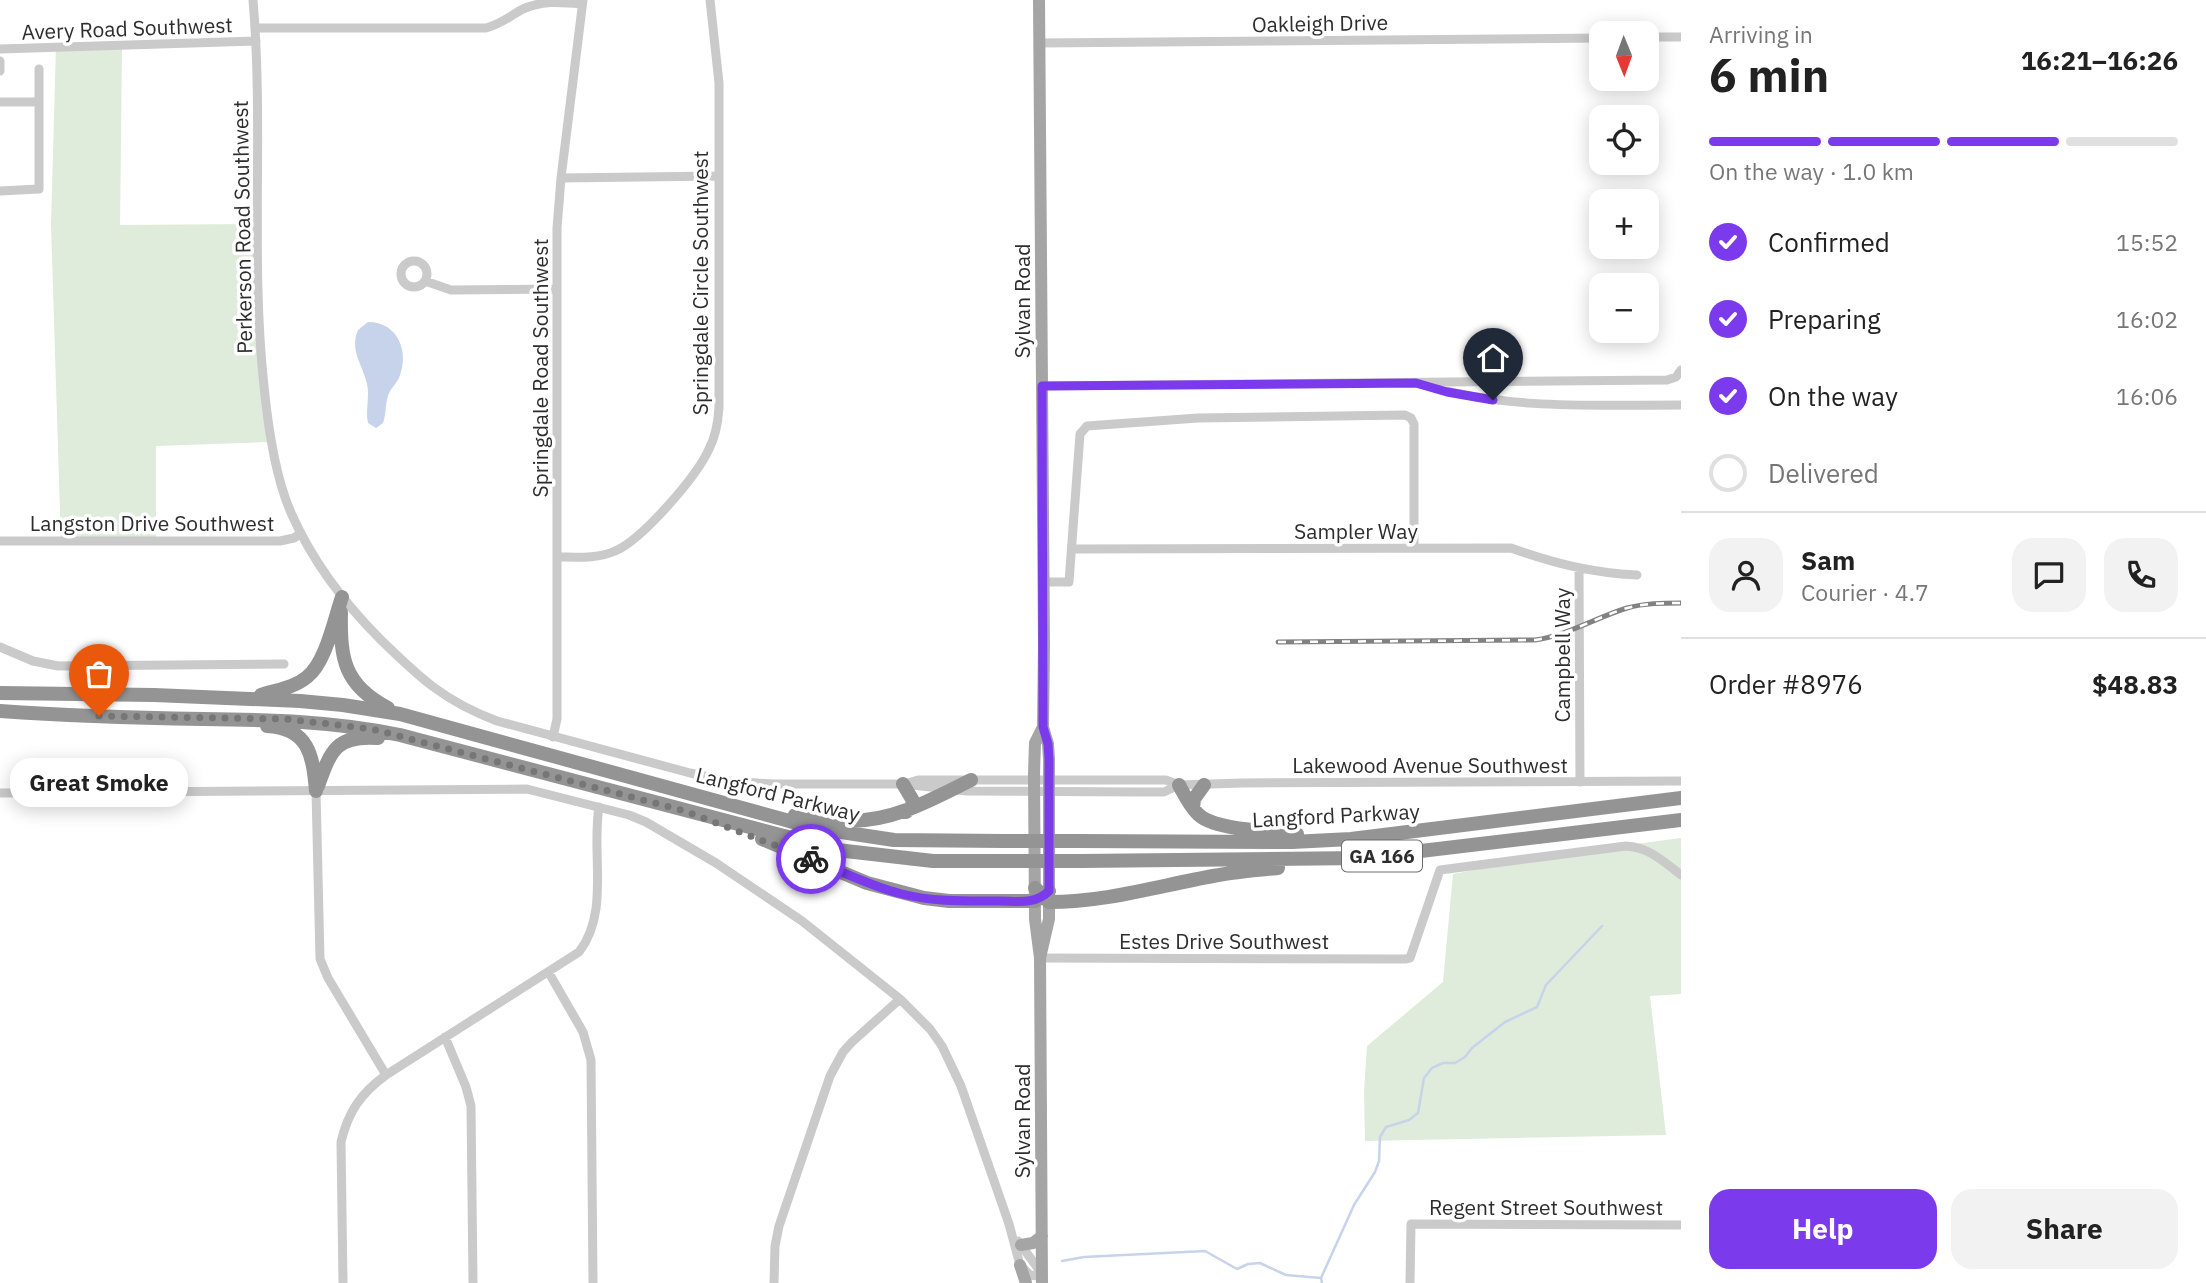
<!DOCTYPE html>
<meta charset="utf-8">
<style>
body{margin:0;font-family:"IBM Plex Sans",sans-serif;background:#f2f2f2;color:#222;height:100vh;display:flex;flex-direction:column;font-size:26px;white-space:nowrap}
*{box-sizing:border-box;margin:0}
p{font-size:23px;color:#767676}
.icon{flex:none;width:38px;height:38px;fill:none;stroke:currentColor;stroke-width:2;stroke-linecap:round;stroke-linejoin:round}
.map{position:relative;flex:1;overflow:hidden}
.side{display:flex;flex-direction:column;background:#fff;width:525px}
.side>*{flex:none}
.needle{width:46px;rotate:179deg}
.buttons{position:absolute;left:1589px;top:21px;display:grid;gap:14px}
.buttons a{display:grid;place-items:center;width:70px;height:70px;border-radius:14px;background:#fff;box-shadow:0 4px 18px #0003;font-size:35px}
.pin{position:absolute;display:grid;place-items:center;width:60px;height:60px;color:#fff;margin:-72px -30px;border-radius:50% 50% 50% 0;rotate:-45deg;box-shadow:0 0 7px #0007}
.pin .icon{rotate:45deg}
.courier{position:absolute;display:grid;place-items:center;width:70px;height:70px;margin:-35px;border:5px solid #7c3aed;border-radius:50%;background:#fff;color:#222;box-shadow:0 2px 9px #0007}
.bubble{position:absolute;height:49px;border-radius:21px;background:#fff;box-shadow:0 4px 18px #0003;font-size:23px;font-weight:700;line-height:49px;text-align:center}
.summary em{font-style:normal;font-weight:700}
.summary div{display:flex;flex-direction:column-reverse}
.summary{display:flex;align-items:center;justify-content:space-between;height:119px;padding:0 28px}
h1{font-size:46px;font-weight:700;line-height:52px}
.bar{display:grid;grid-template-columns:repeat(4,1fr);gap:10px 7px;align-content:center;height:84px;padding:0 28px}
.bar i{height:9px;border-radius:5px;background:#e0e0e0}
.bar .active{background:#7c3aed}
.bar p{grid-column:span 4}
.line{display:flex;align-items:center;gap:18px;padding:0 28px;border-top:2px solid #e0e0e0}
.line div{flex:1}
.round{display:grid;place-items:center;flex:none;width:74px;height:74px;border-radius:21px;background:#f2f2f2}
ol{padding:0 28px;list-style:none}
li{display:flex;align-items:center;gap:21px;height:77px}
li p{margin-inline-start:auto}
li .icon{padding:7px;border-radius:50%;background:#7c3aed;color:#fff;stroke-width:4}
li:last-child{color:#767676}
li i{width:38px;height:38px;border:4px solid #e0e0e0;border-radius:50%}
.primary-button{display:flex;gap:14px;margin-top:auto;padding:14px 28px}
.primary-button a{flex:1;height:80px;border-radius:21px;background:#7c3aed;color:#fff;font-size:28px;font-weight:700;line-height:80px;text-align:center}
.primary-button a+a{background:#f2f2f2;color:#222}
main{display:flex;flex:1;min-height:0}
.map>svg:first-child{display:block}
.green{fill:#dfebdb}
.water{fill:#c7d3eb}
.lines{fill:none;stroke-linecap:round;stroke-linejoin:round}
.stream{stroke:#c7d3eb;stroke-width:2.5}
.minor{stroke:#cacaca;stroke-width:9}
.major{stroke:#a5a5a5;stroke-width:12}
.highway{stroke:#949494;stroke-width:14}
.rail-casing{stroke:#828282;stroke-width:5}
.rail{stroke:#fff;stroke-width:2.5;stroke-dasharray:8;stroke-linecap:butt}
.highway-bridge{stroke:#949494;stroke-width:14}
.done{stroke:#767676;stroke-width:7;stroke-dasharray:0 12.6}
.route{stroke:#7c3aed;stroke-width:9}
.labels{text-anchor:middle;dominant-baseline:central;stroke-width:7;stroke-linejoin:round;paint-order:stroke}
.shield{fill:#fff;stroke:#6c6c6c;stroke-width:2}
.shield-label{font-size:19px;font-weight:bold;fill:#2d2d2d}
.street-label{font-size:21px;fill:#2d2d2d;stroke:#fff}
</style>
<main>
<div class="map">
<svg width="1681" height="1283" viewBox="0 0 1681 1283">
<rect width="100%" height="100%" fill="#fff"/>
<path class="green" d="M122,46L120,225L253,224L267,442L156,446V538L61,543L51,225L56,47Z
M1681,838V994L1650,996L1666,1135L1365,1141L1364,1092L1367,1046L1443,982L1453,874L1561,854Z"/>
<path class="water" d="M368,322C398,322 410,352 399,378C396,384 390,389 388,396C385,405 386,415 383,423L376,428L368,423C365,410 370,397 367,384C363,365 349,350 358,330Z"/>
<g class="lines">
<path class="stream" d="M1062,1261L1084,1257L1205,1251L1237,1269L1248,1264L1260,1263L1286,1275L1321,1278
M1322,1283L1321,1278L1354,1205L1375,1172L1379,1161L1380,1137L1386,1127L1409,1120L1418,1113L1424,1078L1432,1068L1443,1063H1455L1465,1057L1472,1048L1505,1022L1537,1007L1546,985L1602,926"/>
<path class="minor" d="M253,0C264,129 250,258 264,386C268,427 275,478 292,515C313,562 345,604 381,640C420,678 444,701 497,721L690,773L729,781L773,784H903L967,791L1139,792H1164L1179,785L1242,783L1681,781
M255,28H486C501,24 509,17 521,10C541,0 561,2 582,4
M1647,37H1681
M1040,43L1601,38
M0,49L256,41
M0,61V71
M0,102H39
M561,178L719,176
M0,191L39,189V69
M401 274a13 13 0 1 1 26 0a13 13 0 1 1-26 0Z
M425,281L451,290L557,289
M1425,385C1507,410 1596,405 1681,405
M1042,386L1667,380L1676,377L1681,370
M0,541H280L294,538L301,533
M1072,549L1511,548C1553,563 1592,573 1637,575
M557,557C576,557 597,559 615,551C642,540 697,476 709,449C716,436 718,422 719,408V83L710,0
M1579,569L1580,782
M1044,582H1069L1080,434L1087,426L1198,418L1405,415L1411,418L1414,424V548
M0,647L33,661L58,666L284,664
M553,737L557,719V228L561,178L583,0
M908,783L918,780H1166L1179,785
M316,791L320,959L328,978L386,1075
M0,793L527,789L629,815L646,822L716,863L802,921L900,999L930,1029L942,1046L961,1086L1009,1224L1020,1265L1030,1275L1037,1276L1042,1274
M1040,958L1405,959L1410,958L1440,870L1626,846C1649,847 1664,862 1681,875
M549,973L583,1032L591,1060L593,1283
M445,1037L466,1087L471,1106L473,1283
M1018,1241L1042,1274
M343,1283L341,1142C348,1112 361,1093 386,1075L579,952C610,912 591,854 599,807
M774,1283L775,1246L779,1226L830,1076L843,1052L852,1042L900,999
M1410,1283L1411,1224L1681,1225"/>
<path class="major" d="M1039,0L1044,645L1043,727L1048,744L1049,759V919L1040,958
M1021,1245L1033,1243L1042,1236
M1020,1265L1026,1283
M1042,1283L1040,958L1035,919L1034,774L1035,743L1043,727"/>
<path class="highway" d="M341,612C340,659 344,685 388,708
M0,693L154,695L300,701L343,705L400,714L815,828L894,840L1003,841
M261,695C276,690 294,688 307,677C326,662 334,620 342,597
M0,711C68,716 136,718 203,719C272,720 333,721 400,735L837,850L933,861H1001
M267,726C309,728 313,756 316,791
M903,784L912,799L913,805L906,812
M1179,785C1184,794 1189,805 1197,813C1212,831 1274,831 1297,834
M318,786C331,750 336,735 378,738
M1193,808L1194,799L1204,785
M795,815C813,817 831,822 849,821C894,821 931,800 971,780
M762,839L867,883L924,898L949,901H1035L1049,891
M1080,841L1292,842L1351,839L1681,798
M1080,861L1362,858L1681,820
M1035,888L1049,902C1106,902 1158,886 1213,876C1234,872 1256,870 1278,868"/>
<defs>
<path id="rail" d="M1278,642L1535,640C1568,635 1595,618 1627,608C1645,603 1663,603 1681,603"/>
</defs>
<use href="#rail" class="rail-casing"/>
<use href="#rail" class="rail"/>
<path class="highway-bridge" d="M1003,841H1080
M1001,861H1080"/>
</g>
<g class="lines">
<path class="done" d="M99,716L286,719L372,729L685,811L811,859"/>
<path class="route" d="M811,859C841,871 870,886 902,894C934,902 966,901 999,901C1017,901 1035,905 1049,891V759L1048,744L1043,727L1042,386L1416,383L1447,392L1493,400"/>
</g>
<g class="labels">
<rect class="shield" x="1342" y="840.5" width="80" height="31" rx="5"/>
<g class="shield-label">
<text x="1382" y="856">GA 166</text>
</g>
<g class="street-label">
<text transform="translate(1320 23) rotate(-1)">Oakleigh Drive</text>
<text transform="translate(127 28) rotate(-2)">Avery Road Southwest</text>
<text transform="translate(242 227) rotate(-91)">Perkerson Road Southwest</text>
<text transform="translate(700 283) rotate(-90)">Springdale Circle Southwest</text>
<text transform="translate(1022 301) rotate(-90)">Sylvan Road</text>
<text transform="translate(540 368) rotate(-90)">Springdale Road Southwest</text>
<text x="152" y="523">Langston Drive Southwest</text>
<text x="1356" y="531">Sampler Way</text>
<text transform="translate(1562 655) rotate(-90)">Campbell Way</text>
<text x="1430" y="765">Lakewood Avenue Southwest</text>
<text transform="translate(778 794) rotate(14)">Langford Parkway</text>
<text transform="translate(1336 815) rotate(-3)">Langford Parkway</text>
<text x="1224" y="941">Estes Drive Southwest</text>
<text transform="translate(1022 1121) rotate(-90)">Sylvan Road</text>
<text x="1546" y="1207">Regent Street Southwest</text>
</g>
</g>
</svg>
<div class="buttons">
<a><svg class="needle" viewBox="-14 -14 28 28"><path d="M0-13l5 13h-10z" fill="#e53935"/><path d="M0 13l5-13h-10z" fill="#767676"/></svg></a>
<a><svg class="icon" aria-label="locate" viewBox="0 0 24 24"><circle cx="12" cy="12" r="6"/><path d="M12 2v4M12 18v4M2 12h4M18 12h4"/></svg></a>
<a>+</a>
<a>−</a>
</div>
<div class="pin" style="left:99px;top:716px;background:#ea580c"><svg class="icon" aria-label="bag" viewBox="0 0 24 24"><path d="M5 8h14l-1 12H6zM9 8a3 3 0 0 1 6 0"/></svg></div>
<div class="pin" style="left:1493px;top:400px;background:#1f2937"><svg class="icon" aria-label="home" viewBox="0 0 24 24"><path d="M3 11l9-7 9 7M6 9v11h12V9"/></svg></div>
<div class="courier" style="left:811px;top:859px"><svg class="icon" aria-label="bike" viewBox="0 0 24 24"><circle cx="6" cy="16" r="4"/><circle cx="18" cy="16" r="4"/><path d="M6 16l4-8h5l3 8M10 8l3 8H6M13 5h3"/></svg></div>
<div class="bubble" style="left:10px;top:758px;width:178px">Great Smoke</div>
</div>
<section class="side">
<div class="summary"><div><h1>6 min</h1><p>Arriving in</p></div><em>16:21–16:26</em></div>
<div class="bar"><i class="active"></i><i class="active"></i><i class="active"></i><i></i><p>On the way · 1.0 km</p></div>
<ol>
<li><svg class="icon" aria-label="check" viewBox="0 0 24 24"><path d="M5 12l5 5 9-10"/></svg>Confirmed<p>15:52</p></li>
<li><svg class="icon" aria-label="check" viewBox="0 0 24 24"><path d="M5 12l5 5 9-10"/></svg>Preparing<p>16:02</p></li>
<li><svg class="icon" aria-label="check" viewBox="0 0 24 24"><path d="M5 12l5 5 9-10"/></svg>On the way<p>16:06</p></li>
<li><i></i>Delivered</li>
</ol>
<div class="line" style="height:126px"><a class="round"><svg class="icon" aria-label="person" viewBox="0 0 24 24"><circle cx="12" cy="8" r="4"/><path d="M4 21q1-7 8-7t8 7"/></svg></a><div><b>Sam</b><p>Courier · 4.7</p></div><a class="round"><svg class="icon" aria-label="chat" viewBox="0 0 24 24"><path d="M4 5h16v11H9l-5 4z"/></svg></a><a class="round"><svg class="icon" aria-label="phone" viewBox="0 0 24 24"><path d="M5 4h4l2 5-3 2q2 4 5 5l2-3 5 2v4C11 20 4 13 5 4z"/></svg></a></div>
<div class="line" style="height:91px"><div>Order #8976</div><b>$48.83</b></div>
<div class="primary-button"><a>Help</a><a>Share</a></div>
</section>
</main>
